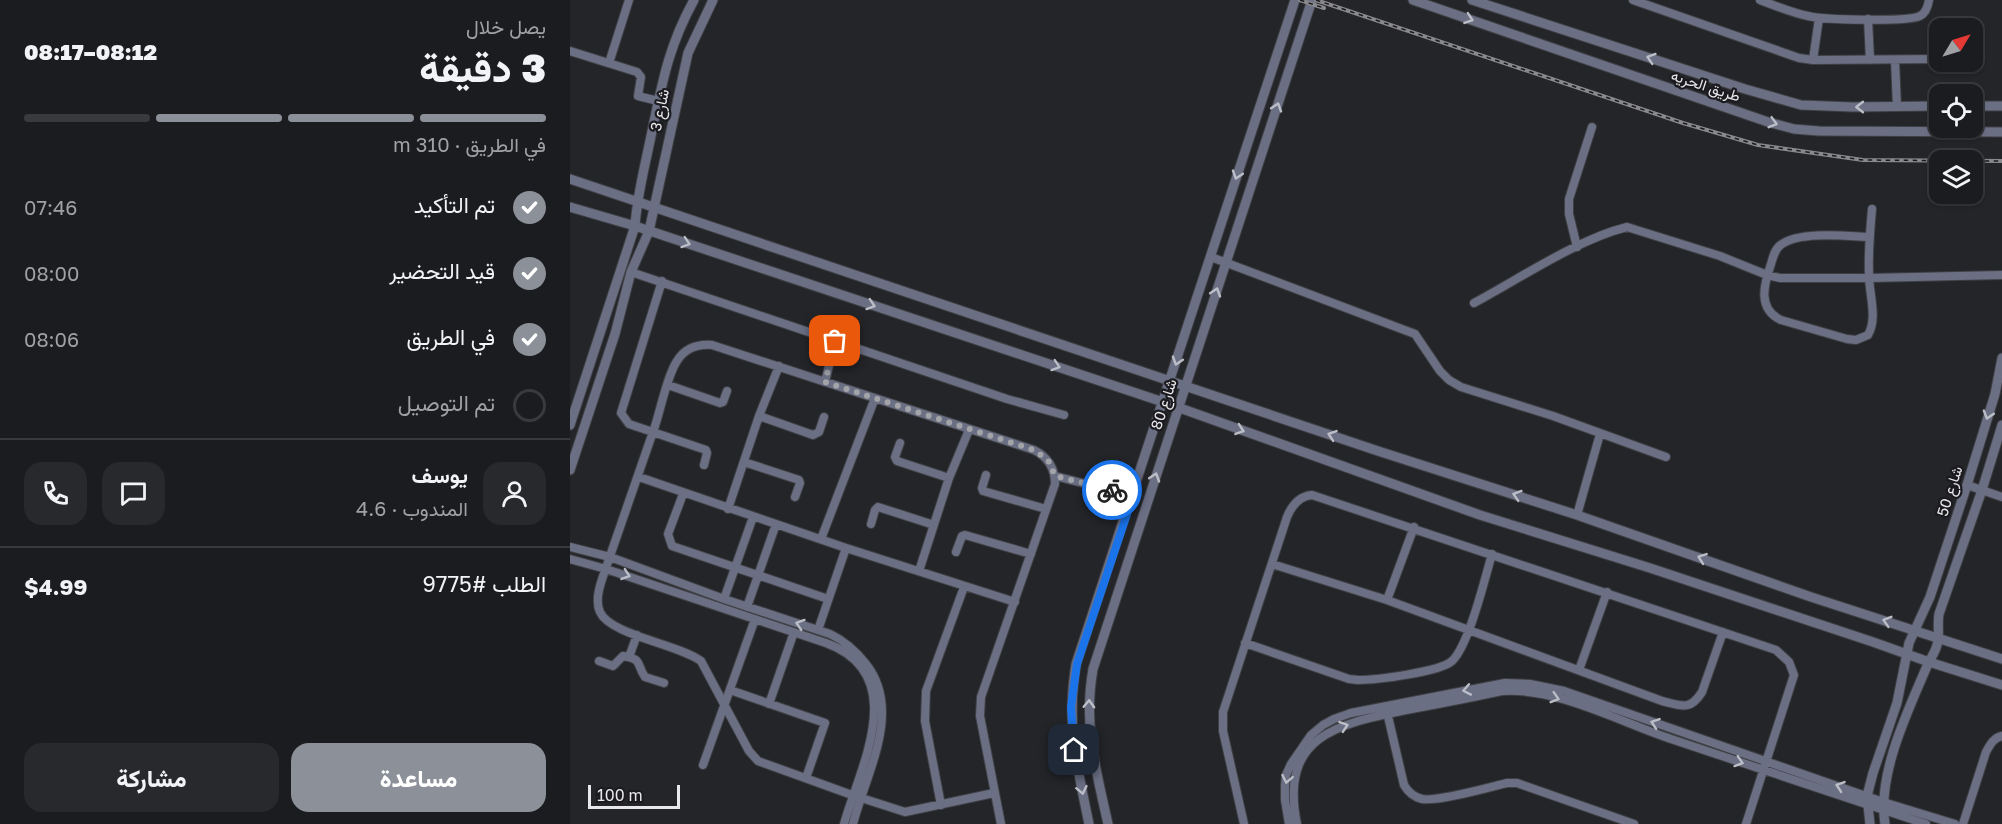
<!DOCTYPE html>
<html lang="ar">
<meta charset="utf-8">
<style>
body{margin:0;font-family:"Golos Text",Vazirmatn,sans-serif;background:#28292c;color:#f1f3f6;direction:rtl;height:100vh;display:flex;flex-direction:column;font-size:22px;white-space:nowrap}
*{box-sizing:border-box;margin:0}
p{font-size:20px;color:#a0a1a4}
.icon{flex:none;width:33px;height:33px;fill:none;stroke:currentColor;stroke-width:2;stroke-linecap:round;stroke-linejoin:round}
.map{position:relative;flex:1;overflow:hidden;direction:ltr}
.sheet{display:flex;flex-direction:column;background:#1b1c1f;width:570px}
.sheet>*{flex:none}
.needle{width:39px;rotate:52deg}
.controls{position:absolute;left:1359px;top:18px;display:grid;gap:12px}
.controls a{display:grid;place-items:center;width:54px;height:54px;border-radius:12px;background:#1b1c1f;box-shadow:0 2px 4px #0004,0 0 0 2px #393a3d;font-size:30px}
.scale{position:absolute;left:18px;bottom:15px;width:92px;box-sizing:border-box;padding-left:6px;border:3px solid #e8e8eb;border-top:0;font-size:16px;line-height:21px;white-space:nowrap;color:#e8e8eb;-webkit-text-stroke:4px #1b1b1f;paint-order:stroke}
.pin{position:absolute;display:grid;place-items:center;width:51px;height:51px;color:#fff;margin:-26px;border-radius:12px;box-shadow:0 3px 9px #0006}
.courier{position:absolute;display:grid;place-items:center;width:60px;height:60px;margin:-30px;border:4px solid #1a73e8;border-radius:50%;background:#fff;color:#222;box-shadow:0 2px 8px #0007}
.overview em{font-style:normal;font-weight:800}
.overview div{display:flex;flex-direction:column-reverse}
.overview{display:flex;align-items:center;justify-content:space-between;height:102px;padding:0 24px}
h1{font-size:39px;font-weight:800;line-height:45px}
.bar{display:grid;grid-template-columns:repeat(4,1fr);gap:9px 6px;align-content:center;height:72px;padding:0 24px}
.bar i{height:8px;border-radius:4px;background:#393a3d}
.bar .current{background:#8c9099}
.bar p{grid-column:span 4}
.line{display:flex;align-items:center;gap:15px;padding:0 24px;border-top:2px solid #393a3d}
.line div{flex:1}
.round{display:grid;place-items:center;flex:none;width:63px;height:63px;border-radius:18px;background:#28292c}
ol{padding:0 24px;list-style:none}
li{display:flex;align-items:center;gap:18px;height:66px}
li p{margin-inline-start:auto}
li .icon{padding:6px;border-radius:50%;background:#8c9099;color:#fff;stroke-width:4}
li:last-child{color:#a0a1a4}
li i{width:33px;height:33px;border:3px solid #393a3d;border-radius:50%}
.primary-button{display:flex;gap:12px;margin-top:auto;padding:12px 24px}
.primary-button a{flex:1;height:69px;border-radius:18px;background:#8c9099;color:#fff;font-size:24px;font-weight:800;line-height:69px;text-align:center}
.primary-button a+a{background:#28292c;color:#f1f3f6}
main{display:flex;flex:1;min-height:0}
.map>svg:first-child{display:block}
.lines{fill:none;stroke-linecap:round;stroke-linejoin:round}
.minor-casing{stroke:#3f4044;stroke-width:10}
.tertiary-casing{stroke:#3f4044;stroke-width:11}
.minor{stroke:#6b6f84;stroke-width:8}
.tertiary{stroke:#6b6f84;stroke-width:9}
.rail-casing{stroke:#89898d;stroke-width:4}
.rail{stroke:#1b1b1f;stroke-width:1.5;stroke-dasharray:4.5;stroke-linecap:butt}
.oneway{stroke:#bcbec7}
.done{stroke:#a3a4a7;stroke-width:6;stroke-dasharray:0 10.8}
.route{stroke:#1a73e8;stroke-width:8}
.labels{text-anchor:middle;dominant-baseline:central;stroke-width:4.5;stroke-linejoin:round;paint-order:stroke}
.street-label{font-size:15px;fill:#e8e8eb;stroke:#1b1b1f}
</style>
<main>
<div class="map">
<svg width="1432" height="824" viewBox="0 0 1432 824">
<rect width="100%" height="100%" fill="#242529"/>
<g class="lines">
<defs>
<path id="minor" d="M1063,0L1229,58L1243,60L1370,59
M1190,0C1206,6 1222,13 1238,16C1254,20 1338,22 1350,16C1356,13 1358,6 1359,0
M1298,19L1300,60
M0,51L67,72L71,77L68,96L88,101
M1243,60L1249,18
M1325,60L1327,107
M39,63L59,0
M1299,237C1277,236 1230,231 1212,244C1205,248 1203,257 1201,264C1194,284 1187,309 1211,320L1277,339L1286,340L1298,335C1308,318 1299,294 1299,275C1298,253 1300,231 1302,209
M1007,247L999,214V199L1022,127
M641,257L845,334L870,371L879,380L891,387L983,416L1096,457
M61,272L437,399L494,415
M92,281L51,413L59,424L136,450L137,453L134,465
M904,303C949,279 1008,239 1057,227L1150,256L1197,275L1210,278H1299L1432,275
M255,382L265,341
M98,385L150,403L153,402L157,391
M189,416L243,435L249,432L254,417
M330,443L325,457L327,461L379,478
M174,462L229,480L230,483L225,497
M416,475L412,488L413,491L476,509
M485,476L563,496
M69,477L276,548L445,602
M1397,485L1432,497
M113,494L98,534L102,546L258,599
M158,509L189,416L209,366
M1007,515L1030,434
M301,524L305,510L308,507L364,525
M251,539L305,398
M0,547L40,557L154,599L260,634C275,641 286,651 296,664C333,711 296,773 283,824
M386,552L392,536L395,535L461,554
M0,559L36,569L256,643C341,674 291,765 274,824
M702,564L817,600L1092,701C1112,706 1120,711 1132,692L1153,632
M349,571L379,478L399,430
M154,599L183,517
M817,600L844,527
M177,607L206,524
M248,630L276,548
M675,643L779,679L788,680C806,680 870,672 882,661C899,645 915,578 922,554
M59,657L67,635
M29,661L43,666L53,656C73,659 66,664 75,677L94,683
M1009,670L1037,592
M160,690L255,723L236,778
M199,704L224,632
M817,712L834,785C838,792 844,797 852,799C867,802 920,787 937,783H947L1064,824
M133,765L185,619
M424,793L335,812L282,795L188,761L179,751L131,661C108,644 40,635 30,612C23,597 34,575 39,559C54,515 70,470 85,426C91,408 97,376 107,361C115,348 128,344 142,345L464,450C478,457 485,468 485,484L411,697L410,716L431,824
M371,805L355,721L356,691L394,587
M674,824L653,731V712L717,517C722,505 729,496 742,495L1206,650L1219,662L1224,675L1176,824
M719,824L715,800V785L716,775L721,764L741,735L753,725L764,719L781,713L935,683L960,684L994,691L1313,802L1385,824
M727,824C709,736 767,724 836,710C868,704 900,698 932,691C986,687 1050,722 1101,739C1186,768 1271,796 1356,824
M1393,824L1416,752C1420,745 1423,738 1432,736"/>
<path id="tertiary" d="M843,0L1198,122L1224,129L1249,131L1432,132
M902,0L1175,89L1231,105L1282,107L1370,106
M1402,106H1432
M0,179L808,451L1007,515L1241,597L1432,659
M0,207L65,226L593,402L910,515L1080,568L1303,642L1359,662L1432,685
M0,425L65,226C67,195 75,166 81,136C92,84 98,47 124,0
M0,470L45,334L61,272L79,231L118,53L143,0
M519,824C507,765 496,725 506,664L725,0
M538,824C526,769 513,726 523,669L742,0
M1300,824L1297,796L1303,773L1327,703L1339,643L1360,597L1397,485L1425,394L1432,358
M1315,824C1307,774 1338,711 1357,666C1360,659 1365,653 1367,645C1370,636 1367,625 1369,614L1412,490L1432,425"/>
</defs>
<use href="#minor" class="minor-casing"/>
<use href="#tertiary" class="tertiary-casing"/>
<use href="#minor" class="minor"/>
<use href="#tertiary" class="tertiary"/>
<defs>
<path id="rail" d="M730,0L754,8
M746,0L1113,123L1188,145L1293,160L1432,161"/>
</defs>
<use href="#rail" class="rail-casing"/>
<use href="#rail" class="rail"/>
</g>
<defs><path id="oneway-chevron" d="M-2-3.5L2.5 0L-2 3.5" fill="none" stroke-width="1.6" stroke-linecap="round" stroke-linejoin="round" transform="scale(1.5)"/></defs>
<g class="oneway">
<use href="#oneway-chevron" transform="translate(899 19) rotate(19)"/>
<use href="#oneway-chevron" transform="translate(1081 58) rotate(-162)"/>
<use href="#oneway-chevron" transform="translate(707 107) rotate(-72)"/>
<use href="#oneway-chevron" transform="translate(1290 107) rotate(180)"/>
<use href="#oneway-chevron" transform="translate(1203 123) rotate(16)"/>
<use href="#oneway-chevron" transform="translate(667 175) rotate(108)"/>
<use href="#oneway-chevron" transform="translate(116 243) rotate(18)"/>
<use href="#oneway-chevron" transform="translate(646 292) rotate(-72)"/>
<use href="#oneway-chevron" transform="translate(301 305) rotate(18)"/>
<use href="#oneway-chevron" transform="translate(607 361) rotate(108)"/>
<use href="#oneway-chevron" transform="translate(486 366) rotate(18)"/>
<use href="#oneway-chevron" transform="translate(1418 415) rotate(107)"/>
<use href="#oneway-chevron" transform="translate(670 430) rotate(19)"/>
<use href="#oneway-chevron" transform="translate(762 435) rotate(-161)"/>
<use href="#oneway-chevron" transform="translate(585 477) rotate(-72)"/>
<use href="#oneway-chevron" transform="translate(947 495) rotate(-162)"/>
<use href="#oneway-chevron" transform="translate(1132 558) rotate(-160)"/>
<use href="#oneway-chevron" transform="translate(56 575) rotate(19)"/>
<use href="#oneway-chevron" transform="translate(1317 621) rotate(-163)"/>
<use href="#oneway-chevron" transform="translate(230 624) rotate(-162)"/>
<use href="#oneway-chevron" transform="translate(897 690) rotate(169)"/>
<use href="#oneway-chevron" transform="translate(985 698) rotate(17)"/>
<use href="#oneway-chevron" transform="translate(519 704) rotate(-88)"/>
<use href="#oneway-chevron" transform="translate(1085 723) rotate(-161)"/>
<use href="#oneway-chevron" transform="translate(774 726) rotate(-19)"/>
<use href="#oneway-chevron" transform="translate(1169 762) rotate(18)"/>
<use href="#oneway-chevron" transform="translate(717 779) rotate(101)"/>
<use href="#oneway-chevron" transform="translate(1270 786) rotate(-161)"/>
<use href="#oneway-chevron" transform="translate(512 790) rotate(78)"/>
</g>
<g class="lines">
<path class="done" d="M265,341L255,382L464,450L478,460L485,476L542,490"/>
<path class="route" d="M504,750L501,707L507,664L563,496L542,490"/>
</g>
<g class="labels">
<g class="street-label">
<text transform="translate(1136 85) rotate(18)">طريق الحريه</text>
<text transform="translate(89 110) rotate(-78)">شارع 3</text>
<text transform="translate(593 404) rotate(-72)">شارع 80</text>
<text transform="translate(1379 491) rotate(-72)">شارع 50</text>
</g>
</g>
</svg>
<div class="controls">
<a><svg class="needle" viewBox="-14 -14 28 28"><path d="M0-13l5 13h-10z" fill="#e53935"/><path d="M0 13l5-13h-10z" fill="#a0a1a4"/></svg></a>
<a><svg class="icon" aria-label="locate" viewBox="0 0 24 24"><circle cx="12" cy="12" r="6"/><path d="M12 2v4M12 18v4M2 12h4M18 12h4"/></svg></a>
<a><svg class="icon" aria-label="layers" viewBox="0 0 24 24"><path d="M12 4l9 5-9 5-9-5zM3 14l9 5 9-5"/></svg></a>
</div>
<div class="scale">100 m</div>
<div class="pin" style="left:265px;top:341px;background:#ea580c"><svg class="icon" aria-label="bag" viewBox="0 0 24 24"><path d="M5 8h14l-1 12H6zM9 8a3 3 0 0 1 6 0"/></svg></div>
<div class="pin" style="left:504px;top:750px;background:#1f2937"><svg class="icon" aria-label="home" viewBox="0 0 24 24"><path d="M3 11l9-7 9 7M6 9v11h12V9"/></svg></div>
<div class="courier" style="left:542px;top:490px"><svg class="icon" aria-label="bike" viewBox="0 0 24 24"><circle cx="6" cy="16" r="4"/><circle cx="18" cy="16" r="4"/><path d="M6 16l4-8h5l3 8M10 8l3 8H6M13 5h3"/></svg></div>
</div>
<section class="sheet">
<div class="overview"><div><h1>3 دقيقة</h1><p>يصل خلال</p></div><em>08:12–08:17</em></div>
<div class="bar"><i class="current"></i><i class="current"></i><i class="current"></i><i></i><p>في الطريق · 310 m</p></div>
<ol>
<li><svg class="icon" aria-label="check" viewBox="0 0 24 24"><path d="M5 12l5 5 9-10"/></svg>تم التأكيد<p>07:46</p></li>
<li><svg class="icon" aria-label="check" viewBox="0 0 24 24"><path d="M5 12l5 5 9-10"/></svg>قيد التحضير<p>08:00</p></li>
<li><svg class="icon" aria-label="check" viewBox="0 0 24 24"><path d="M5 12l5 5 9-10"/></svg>في الطريق<p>08:06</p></li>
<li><i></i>تم التوصيل</li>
</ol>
<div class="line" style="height:108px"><a class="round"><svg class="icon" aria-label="person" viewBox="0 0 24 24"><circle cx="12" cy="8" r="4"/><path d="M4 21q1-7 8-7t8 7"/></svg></a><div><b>يوسف</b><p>المندوب · 4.6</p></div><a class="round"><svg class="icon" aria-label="chat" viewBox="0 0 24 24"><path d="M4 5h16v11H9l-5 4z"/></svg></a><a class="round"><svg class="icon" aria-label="phone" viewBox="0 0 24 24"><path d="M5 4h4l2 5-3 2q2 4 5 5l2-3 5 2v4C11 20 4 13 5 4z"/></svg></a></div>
<div class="line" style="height:78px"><div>الطلب #9775</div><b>$4.99</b></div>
<div class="primary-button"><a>مساعدة</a><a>مشاركة</a></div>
</section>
</main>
